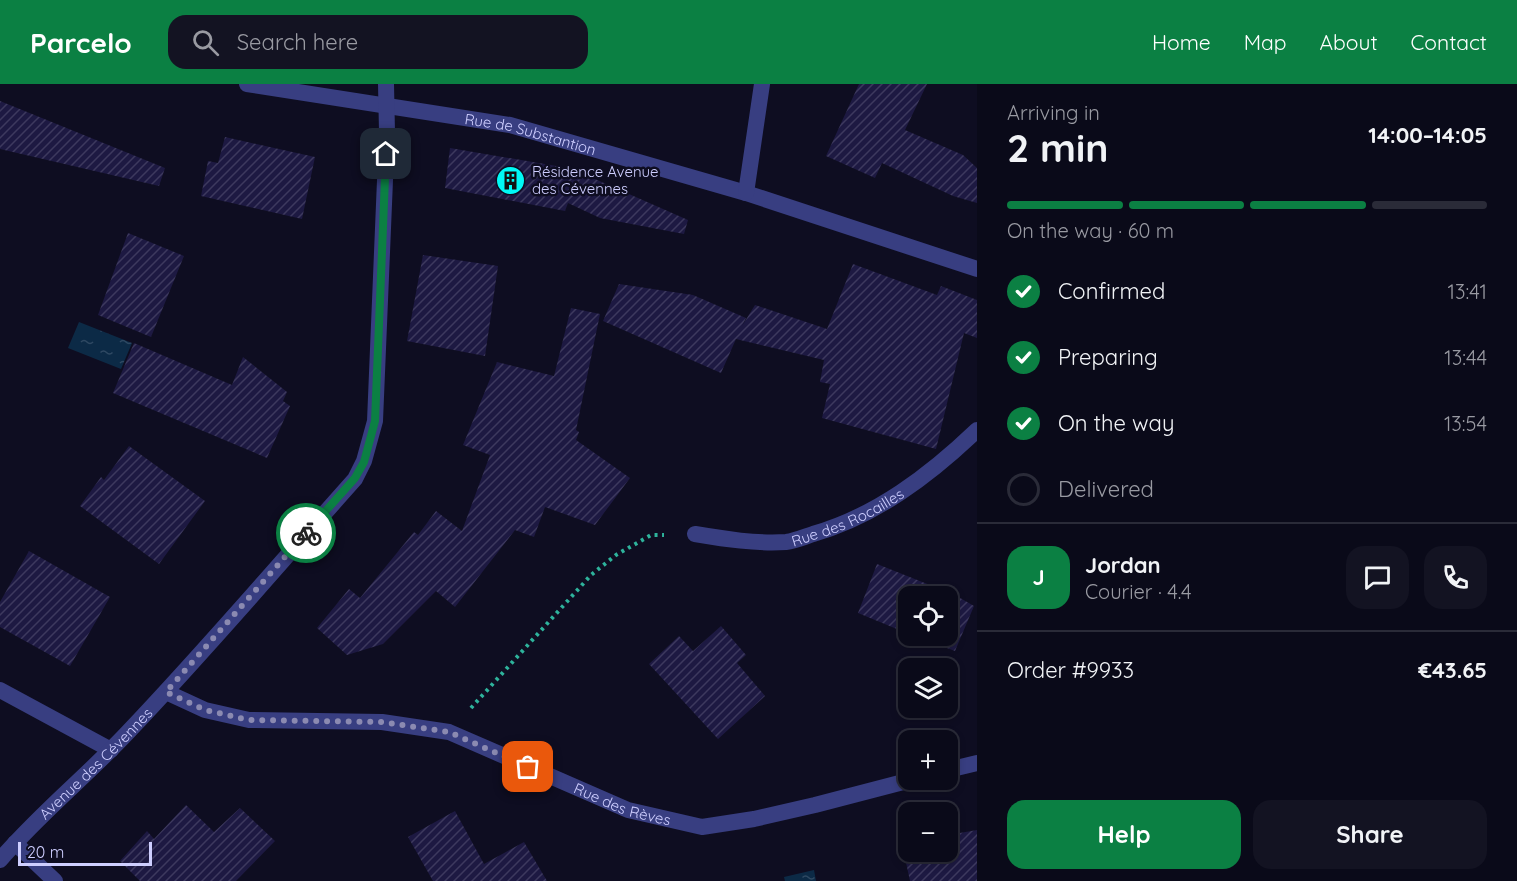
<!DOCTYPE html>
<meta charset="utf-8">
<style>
body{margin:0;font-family:Quicksand,sans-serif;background:#131322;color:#f1f3f6;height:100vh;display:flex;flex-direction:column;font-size:22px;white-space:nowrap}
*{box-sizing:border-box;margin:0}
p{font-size:20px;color:#999aa2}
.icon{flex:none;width:33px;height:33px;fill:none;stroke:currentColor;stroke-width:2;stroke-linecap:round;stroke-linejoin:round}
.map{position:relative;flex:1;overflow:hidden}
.panel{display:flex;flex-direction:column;background:#0a0a19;width:540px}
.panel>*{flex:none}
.controls{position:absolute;left:898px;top:502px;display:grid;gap:12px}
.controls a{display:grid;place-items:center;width:60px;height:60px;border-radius:12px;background:#0a0a19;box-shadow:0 3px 9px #0003,0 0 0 2px #2a2b38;font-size:30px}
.scale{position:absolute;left:18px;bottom:15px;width:134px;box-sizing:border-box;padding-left:6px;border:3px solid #ceceff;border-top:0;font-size:16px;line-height:21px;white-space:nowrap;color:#ceceff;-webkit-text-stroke:4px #0e0d21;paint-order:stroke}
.pin{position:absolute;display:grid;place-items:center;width:51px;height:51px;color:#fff;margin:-26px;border-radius:12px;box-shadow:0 3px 9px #0006}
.courier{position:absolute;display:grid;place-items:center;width:60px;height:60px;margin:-30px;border:4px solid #0b8043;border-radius:50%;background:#fff;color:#222;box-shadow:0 2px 8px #0007}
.overview em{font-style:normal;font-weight:700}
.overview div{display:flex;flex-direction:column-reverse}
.overview{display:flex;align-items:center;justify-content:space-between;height:102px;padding:0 30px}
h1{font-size:39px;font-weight:700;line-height:45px}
.bar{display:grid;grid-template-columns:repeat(4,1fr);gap:9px 6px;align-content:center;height:72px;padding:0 30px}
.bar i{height:8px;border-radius:4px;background:#2a2b38}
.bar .on{background:#0b8043}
.bar p{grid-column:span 4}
.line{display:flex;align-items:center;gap:15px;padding:0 30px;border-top:2px solid #2a2b38}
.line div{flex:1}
.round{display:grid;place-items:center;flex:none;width:63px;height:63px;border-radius:18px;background:#131322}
ol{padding:0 30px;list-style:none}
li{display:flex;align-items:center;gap:18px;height:66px}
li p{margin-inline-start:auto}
li .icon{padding:6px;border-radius:50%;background:#0b8043;color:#fff;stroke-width:4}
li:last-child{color:#999aa2}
li i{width:33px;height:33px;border:3px solid #2a2b38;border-radius:50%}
.button{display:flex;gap:12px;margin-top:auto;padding:12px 30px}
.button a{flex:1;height:69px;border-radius:18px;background:#0b8043;color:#fff;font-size:24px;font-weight:700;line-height:69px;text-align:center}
.button a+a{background:#131322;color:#f1f3f6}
header{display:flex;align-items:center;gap:36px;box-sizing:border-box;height:84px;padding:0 30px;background:#0b8043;color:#fff}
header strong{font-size:28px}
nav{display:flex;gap:33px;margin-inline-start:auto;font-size:21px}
.search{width:420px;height:54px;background:#131322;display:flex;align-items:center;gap:15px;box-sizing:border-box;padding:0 21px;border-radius:18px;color:#999aa2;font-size:22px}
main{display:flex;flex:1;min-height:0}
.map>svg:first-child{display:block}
.water{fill:url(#water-ripples)}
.building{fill:url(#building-hatch)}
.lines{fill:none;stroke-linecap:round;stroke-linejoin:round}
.path{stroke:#2eb39c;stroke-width:4;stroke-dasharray:3 4.5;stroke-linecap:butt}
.minor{stroke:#383e81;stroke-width:16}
.done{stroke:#8b8ab1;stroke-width:6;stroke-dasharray:0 10.8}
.route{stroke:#0b8043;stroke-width:8}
.labels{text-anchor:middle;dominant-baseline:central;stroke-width:5;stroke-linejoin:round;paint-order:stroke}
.street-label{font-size:15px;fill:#ceceff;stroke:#0e0d21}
.poi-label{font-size:15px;fill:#ceceff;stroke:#0e0d21;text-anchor:start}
</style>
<header>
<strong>Parcelo</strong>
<div class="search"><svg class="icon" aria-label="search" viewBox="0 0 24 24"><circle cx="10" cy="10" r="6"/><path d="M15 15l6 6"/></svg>Search here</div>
<nav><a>Home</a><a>Map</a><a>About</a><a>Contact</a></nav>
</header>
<main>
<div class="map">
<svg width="977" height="797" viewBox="0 0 977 797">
<defs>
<pattern id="water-ripples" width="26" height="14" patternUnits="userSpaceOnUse" patternTransform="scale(1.5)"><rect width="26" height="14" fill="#0c2a46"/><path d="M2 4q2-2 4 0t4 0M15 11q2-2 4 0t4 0" fill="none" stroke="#2e4862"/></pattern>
<pattern id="building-hatch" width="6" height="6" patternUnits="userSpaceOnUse" patternTransform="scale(1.5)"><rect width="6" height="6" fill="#1d1942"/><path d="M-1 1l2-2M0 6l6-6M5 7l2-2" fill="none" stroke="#3d395e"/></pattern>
</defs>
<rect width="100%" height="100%" fill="#0e0d21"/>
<path class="water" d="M79,238L132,259L121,285L68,264Z
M814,786L816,797H785L784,793Z"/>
<path class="building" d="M859,0H927L905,46L963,71L977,84V119L953,112L882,79L875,94L826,72Z
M0,17L165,84L159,102L0,65Z
M225,53L315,73L302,135L201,112L208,77L218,79Z
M450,64L580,86L579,88L688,136L684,150L600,134L568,119L565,127L445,104Z
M128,149L184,172L151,253L98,231Z
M423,171L498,182L485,272L407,257Z
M853,180L937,211L941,202L977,216V254L964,249L936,365L822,334L830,300L820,298L824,276L736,255L721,289L603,237L619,200L693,211L746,234L742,242L755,221L827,245Z
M571,224L600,230L576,346L579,348L576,356L630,394L595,441L545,423L534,453L515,446L455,523L436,507L383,560L347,571L317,544L349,505L360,514L414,448L418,451L436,427L462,447L490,371L463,361L497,278L554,292Z
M134,259L232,301L243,273L287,308L283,317L290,322L267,374L113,309Z
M129,362L205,417L159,480L80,422L101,393L104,396Z
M29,467L110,513L70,582L0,543V518Z
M877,480L955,511L974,522L955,567L915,552H948V513H909V550L858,529Z
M721,542L746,571L737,579L765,612L718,655L649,580L679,552L693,567Z
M186,721L214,748L240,724L275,757L236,797H140L120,777L147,747L154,755Z
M455,727L484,780L524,758L547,797H433L408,753Z
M977,746V797H910L902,760L909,759V768H948V751Z"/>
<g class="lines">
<path class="path" d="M471,624L591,491L616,471L651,451H664"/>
<g class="minor">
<path id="s1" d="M247,0L510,41L746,109L977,185"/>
<path d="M746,109L762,0"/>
<path id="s2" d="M695,450C725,455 756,460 786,458C795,457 804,453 813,450C876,432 930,391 977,346"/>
<path d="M0,606L111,666"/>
<path id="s3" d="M166,608L205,626L249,636L382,638L449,648L628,726L702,743L754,735L815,721L911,696"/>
<path d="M948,686L977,679"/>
<path d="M15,759L55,797"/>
<path id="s4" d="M0,776C39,730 88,691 129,647C207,565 280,479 355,395L364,377L375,337L387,48L386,0"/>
</g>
</g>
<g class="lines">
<path class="done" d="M306,449L166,608L205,626L249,636L382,638L449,648L528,683"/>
<path class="route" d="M306,449L355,394L364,378L375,337L386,70"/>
</g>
<defs>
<symbol id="building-disc" viewBox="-11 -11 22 22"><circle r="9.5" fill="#00f9f6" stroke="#0e0d21"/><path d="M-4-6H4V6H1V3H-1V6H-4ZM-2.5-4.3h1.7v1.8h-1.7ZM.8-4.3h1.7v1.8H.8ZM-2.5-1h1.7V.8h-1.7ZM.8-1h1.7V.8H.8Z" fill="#111"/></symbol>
</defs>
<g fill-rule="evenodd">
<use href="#building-disc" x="494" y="80" width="33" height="33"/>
</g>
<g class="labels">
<g class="street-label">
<text stroke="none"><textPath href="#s1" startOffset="288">Rue de Substantion</textPath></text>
<text stroke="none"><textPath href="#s2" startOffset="158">Rue des Rocailles</textPath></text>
<text stroke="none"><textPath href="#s4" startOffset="136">Avenue des Cévennes</textPath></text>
<text stroke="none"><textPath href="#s3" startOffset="477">Rue des Rèves</textPath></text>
</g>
<g class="poi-label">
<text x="532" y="87">Résidence Avenue<tspan x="532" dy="17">des Cévennes</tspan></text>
</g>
</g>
</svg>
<div class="controls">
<a><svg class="icon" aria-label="locate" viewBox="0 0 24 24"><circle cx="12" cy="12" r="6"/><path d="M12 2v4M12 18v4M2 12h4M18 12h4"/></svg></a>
<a><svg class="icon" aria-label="layers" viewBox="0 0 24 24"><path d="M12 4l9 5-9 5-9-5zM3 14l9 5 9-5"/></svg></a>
<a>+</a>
<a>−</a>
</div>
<div class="scale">20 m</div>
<div class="pin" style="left:528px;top:683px;background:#ea580c"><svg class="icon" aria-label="bag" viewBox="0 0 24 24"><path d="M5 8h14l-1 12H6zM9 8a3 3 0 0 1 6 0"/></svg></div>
<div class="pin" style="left:386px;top:70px;background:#1f2937"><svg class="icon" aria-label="home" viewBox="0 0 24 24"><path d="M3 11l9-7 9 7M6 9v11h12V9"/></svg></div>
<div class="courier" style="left:306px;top:449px"><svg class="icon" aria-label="bike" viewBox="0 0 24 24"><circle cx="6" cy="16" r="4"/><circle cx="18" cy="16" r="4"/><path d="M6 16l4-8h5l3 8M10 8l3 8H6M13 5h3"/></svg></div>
</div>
<section class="panel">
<div class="overview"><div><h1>2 min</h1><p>Arriving in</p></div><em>14:00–14:05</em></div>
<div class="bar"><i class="on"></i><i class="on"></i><i class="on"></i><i></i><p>On the way · 60 m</p></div>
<ol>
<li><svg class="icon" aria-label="check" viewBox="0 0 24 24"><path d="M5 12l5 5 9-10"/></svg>Confirmed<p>13:41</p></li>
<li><svg class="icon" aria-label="check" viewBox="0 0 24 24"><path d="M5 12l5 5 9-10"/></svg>Preparing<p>13:44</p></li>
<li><svg class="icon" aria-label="check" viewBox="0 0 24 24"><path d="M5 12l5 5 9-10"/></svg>On the way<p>13:54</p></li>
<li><i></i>Delivered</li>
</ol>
<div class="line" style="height:108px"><b class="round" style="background:#0b8043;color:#fff">J</b><div><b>Jordan</b><p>Courier · 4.4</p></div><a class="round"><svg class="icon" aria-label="chat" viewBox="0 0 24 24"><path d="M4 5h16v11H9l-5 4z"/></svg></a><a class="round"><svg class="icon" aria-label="phone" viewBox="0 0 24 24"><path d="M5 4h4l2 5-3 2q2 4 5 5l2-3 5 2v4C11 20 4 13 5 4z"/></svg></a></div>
<div class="line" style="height:78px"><div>Order #9933</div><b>€43.65</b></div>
<div class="button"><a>Help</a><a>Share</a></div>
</section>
</main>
